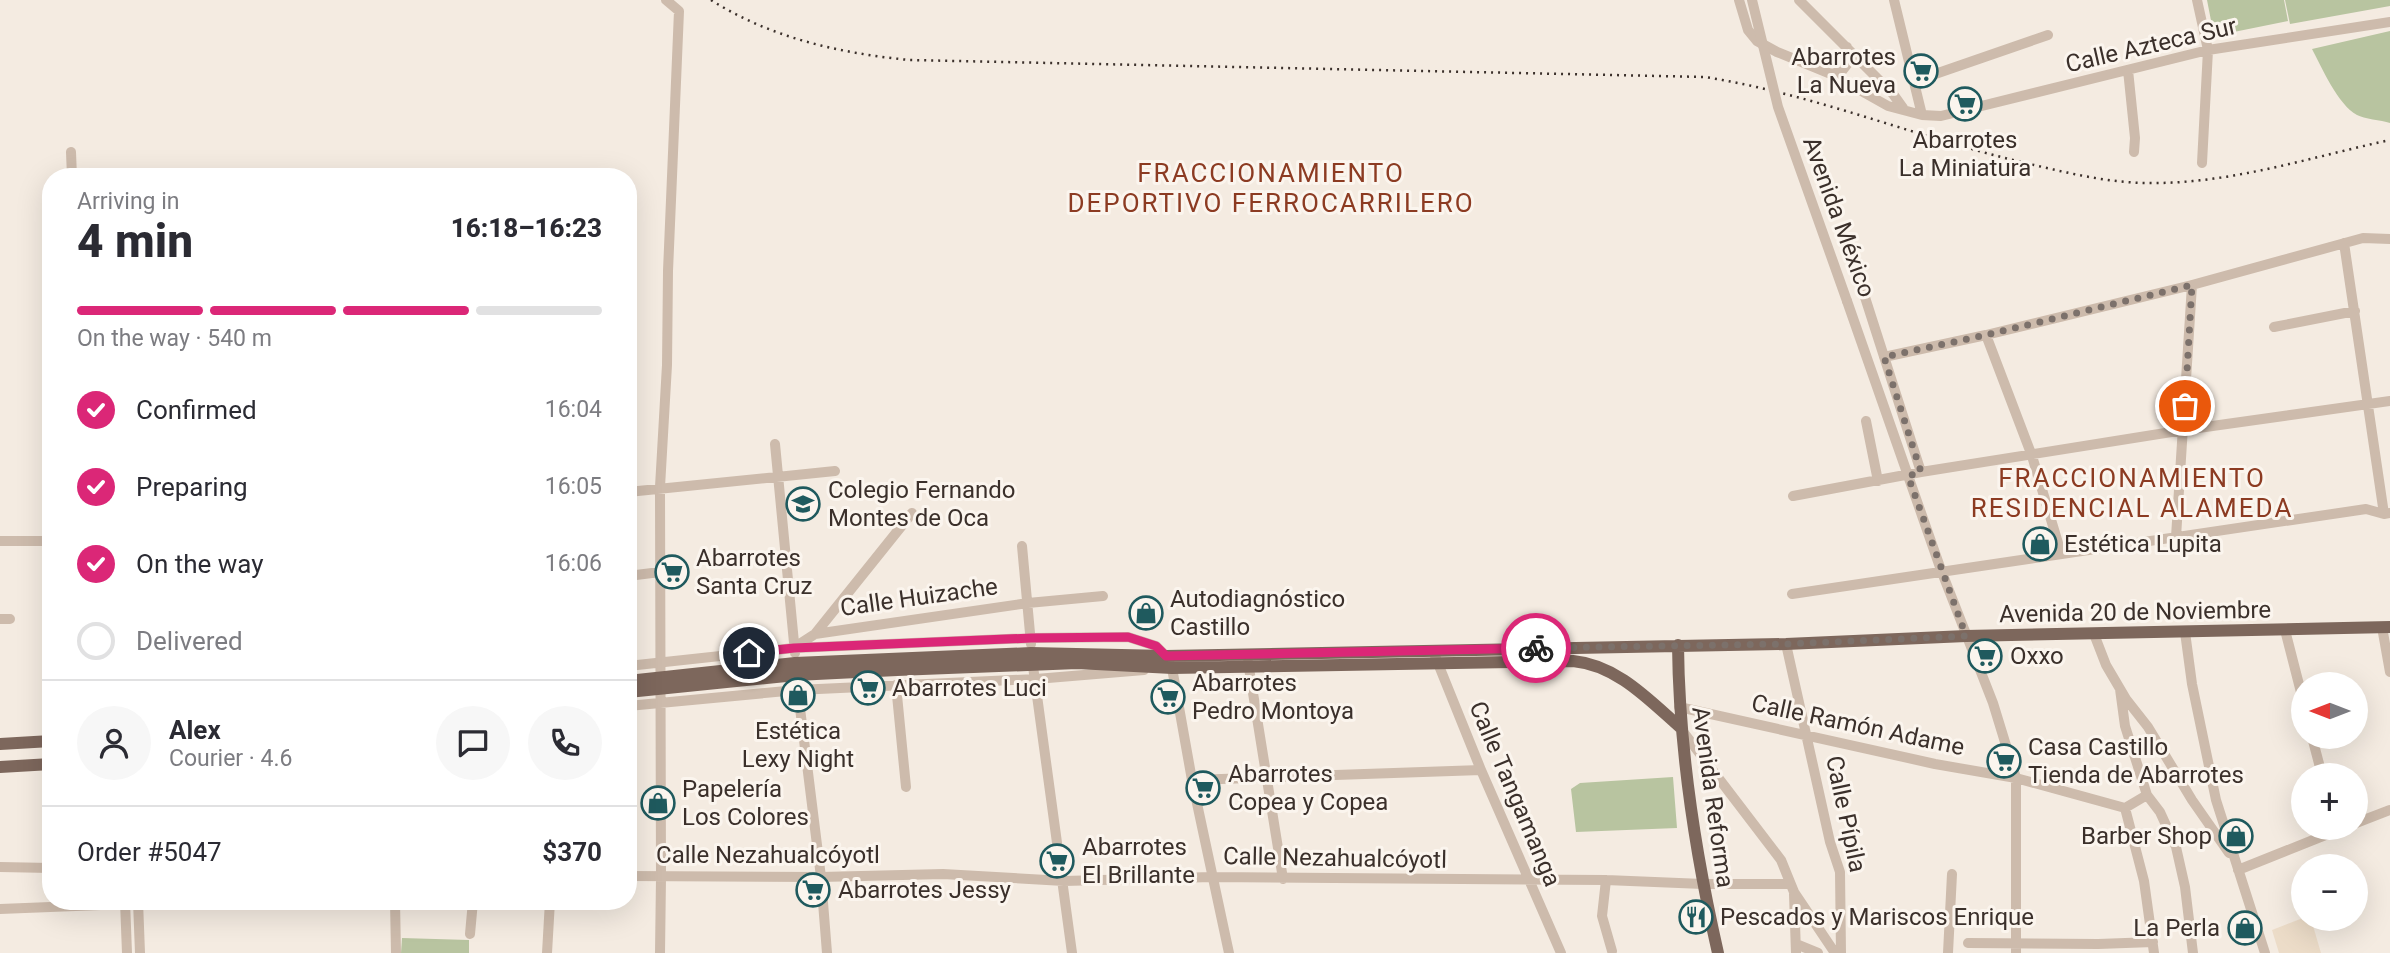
<!DOCTYPE html>
<meta charset="utf-8">
<style>
body{margin:0;font-family:Roboto,sans-serif;background:#f7f7f7;color:#2b2b33;height:100vh;display:flex;flex-direction:column;font-size:26px;white-space:nowrap}
*{box-sizing:border-box;margin:0}
p{font-size:23px;color:#7c7c81}
.icon{flex:none;width:38px;height:38px;fill:none;stroke:currentColor;stroke-width:2;stroke-linecap:round;stroke-linejoin:round}
.map{position:relative;flex:1;overflow:hidden}
.side{position:absolute;left:42px;top:168px;width:595px;height:742px;display:flex;flex-direction:column;background:#fff;border-radius:28px;box-shadow:0 7px 28px #0002}
.side>*{flex:none}
.needle{width:46px;rotate:270deg}
.controls{position:absolute;left:2291px;top:672px;display:grid;gap:14px}
.controls a{display:grid;place-items:center;width:77px;height:77px;border-radius:50%;background:#fff;box-shadow:0 7px 28px #0002;font-size:35px}
.pin{position:absolute;display:grid;place-items:center;width:60px;height:60px;color:#fff;margin:-30px;border:4px solid #fff;border-radius:50%;box-shadow:0 2px 7px #0007}
.courier{position:absolute;display:grid;place-items:center;width:70px;height:70px;margin:-35px;border:5px solid #db2777;border-radius:50%;background:#fff;color:#222;box-shadow:0 2px 9px #0007}
.head em{font-style:normal;font-weight:800}
.head div{display:flex;flex-direction:column-reverse}
.head{display:flex;align-items:center;justify-content:space-between;height:119px;padding:0 35px}
h1{font-size:46px;font-weight:800;line-height:52px}
.bar{display:grid;grid-template-columns:repeat(4,1fr);gap:10px 7px;align-content:center;height:84px;padding:0 35px}
.bar i{height:9px;border-radius:5px;background:#e1e1e2}
.bar .active{background:#db2777}
.bar p{grid-column:span 4}
.line{display:flex;align-items:center;gap:18px;padding:0 35px;border-top:2px solid #e1e1e2}
.line div{flex:1}
.round{display:grid;place-items:center;flex:none;width:74px;height:74px;border-radius:37px;background:#f7f7f7}
ol{padding:0 35px;list-style:none}
li{display:flex;align-items:center;gap:21px;height:77px}
li p{margin-inline-start:auto}
li .icon{padding:7px;border-radius:50%;background:#db2777;color:#fff;stroke-width:4}
li:last-child{color:#7c7c81}
li i{width:38px;height:38px;border:4px solid #e1e1e2;border-radius:50%}
.map>svg:first-child{display:block}
.green{fill:#b8c4a0}
.plaza{fill:#ecdcc8}
.lines{fill:none;stroke-linecap:round;stroke-linejoin:round}
.minor{stroke:#cdbbac;stroke-width:10}
.major{stroke:#7d675c;stroke-width:12}
.rail{stroke:#3b302b;stroke-width:2.5;stroke-dasharray:2 5;stroke-linecap:butt}
.minor-bridge{stroke:#cdbbac;stroke-width:10}
.done{stroke:#7c716b;stroke-width:7;stroke-dasharray:0 12.6}
.route{stroke:#db2777;stroke-width:9}
.labels{text-anchor:middle;dominant-baseline:central;stroke-width:6;stroke-linejoin:round;paint-order:stroke}
.street-label{font-size:24px;fill:#3b302b;stroke:#fbf5ee}
.poi-label{font-size:24px;fill:#3b302b;stroke:#fbf5ee;text-anchor:start}
.neighbourhood-label{font-size:26px;letter-spacing:2px;fill:#8c3b22;stroke:#fbf5ee}
</style>
<div class="map">
<svg width="2390" height="953" viewBox="0 0 2390 953">
<rect width="100%" height="100%" fill="#f4ebe1"/>
<path class="green" d="M2207,0H2284L2288,21L2214,36Z
M2285,0H2390V6L2290,24Z
M2390,31V123C2381,120 2364,119 2357,115C2338,105 2321,66 2312,49Z
M1673,777L1677,828L1576,832L1571,789L1580,783Z
M402,938L469,940V953H401Z"/>
<path class="plaza" d="M2303,918L2311,919L2321,953H2279L2272,930Z"/>
<g class="lines">
<path class="minor" d="M1739,0L1748,30L1757,41L1777,52L1831,74L1888,106L1922,115L1941,116L2208,50L2390,22
M1799,0L1893,94L1903,108
M1894,0L1922,115
M2197,0L2208,50L2202,163
M2128,70L2135,138L2134,152
M1831,74L1842,71L1849,62L1847,47
M1915,81L2048,35
M71,152L72,177
M2344,243L2384,514
M1863,291L1921,472
M1847,301L1941,570L1993,703L2016,778V953
M2274,327L2355,311
M1986,335L2032,456L2061,553
M1884,357L1986,335L2192,285L2363,238L2390,239
M1866,421L1878,481
M775,444L795,653
M628,492L835,471
M1793,496L1921,472L2184,430L2390,401
M2176,537L2192,285
M0,541H51
M1022,546L1031,644
M628,576L660,572
M1792,594L2366,509L2384,514L2390,513
M0,619H10
M2382,627L2390,672
M2285,630L2303,700
M2185,632L2192,684L2216,800L2265,953
M815,634L1028,603L1103,596
M2094,634L2106,665L2126,699L2148,727L2192,800L2229,853
M1786,644L1830,842L1840,872L1841,953
M795,647L815,634L912,513
M1433,651L1481,770L1561,953
M1032,659L1072,953
M1248,662L1283,879
M628,666L794,648L1031,638L1128,637L1156,646L1166,656L1172,668L1192,780L1229,953
M795,668L821,877L827,953
M896,685L906,787
M2120,689L2125,726L2147,795L2160,812L2176,847L2185,887L2193,953
M628,706L797,690L1036,679L1144,670
M1679,707L1935,764L2016,778L2125,808L2147,795
M1681,729L1781,860L1794,892L1835,953
M2312,737L2322,775
M1192,780L1481,770
M2125,808L2144,881L2154,953
M2356,823L2390,810
M0,867L51,868
M2238,870L2343,828
M628,876L821,877L943,874L1064,881L1212,877L1606,880L1703,884H1789
M1606,880L1602,916L1612,951
M1794,894L1796,953
M125,901L127,953
M138,901L140,953
M395,901L396,953
M0,909L126,904
M470,934L473,901
M1968,943L2098,944L2153,942
M1796,944L1818,953
M547,953L550,901
M660,953L661,877L660,487L667,365L668,271L679,11L666,0
M1948,953L1952,874"/>
<path class="major" d="M1678,645C1679,749 1695,852 1718,953
M628,681L795,663L1031,653L1166,656L1786,644L1966,636L2390,627
M628,692L796,675L897,670L1077,663L1172,668L1573,661C1617,665 1649,700 1681,728
M0,744L51,741
M0,767L51,764"/>
<path class="rail" d="M711,0C771,38 839,53 909,60L1705,77C1818,95 1923,140 2034,165C2072,174 2111,183 2149,183C2231,184 2311,157 2390,140"/>
<path class="minor-bridge" d="M1752,0L1778,107L1847,301"/>
</g>
<g class="lines">
<path class="done" d="M1536,648L1786,644L1966,636L1908,476L1921,472L1884,357L1986,335L2192,285L2185,406"/>
<path class="route" d="M749,653L794,648L1031,638L1128,637L1156,646L1166,656L1536,648"/>
</g>
<defs>
<symbol id="supermarket-ring" viewBox="-11 -11 22 22"><circle r="9.5" fill="#fbf5ee" stroke="#1f5a5e" stroke-width="1.5"/><path d="M-6-5.5h2.5l.6 2H6L4.5 2H-2.5L-4.4-4H-6ZM-1.5 3.2a1.3 1.3 0 1 0 .1 0ZM3 3.2a1.3 1.3 0 1 0 .1 0Z" fill="#1f5a5e"/></symbol>
<symbol id="school-ring" viewBox="-11 -11 22 22"><circle r="9.5" fill="#fbf5ee" stroke="#1f5a5e" stroke-width="1.5"/><path d="M0-5L7-2L0 1L-7-2ZM-4 1L0 2.5L4 1V4Q0 6-4 4Z" fill="#1f5a5e"/></symbol>
<symbol id="shop-ring" viewBox="-11 -11 22 22"><circle r="9.5" fill="#fbf5ee" stroke="#1f5a5e" stroke-width="1.5"/><path d="M-5-2.5h2.3a2.7 3.5 0 0 1 5.4 0H5L5.5 6h-11ZM-1.5-2.5h3a1.5 2.3 0 0 0-3 0Z" fill="#1f5a5e"/></symbol>
<symbol id="restaurant-ring" viewBox="-11 -11 22 22"><circle r="9.5" fill="#fbf5ee" stroke="#1f5a5e" stroke-width="1.5"/><path d="M-5-6h1v4h1v-4h1v4h1v-4h1v5L-1.5 .5V6h-2V.5L-5-1ZM5-6V6H3V1.5H1.5Q1.5-4 5-6Z" fill="#1f5a5e"/></symbol>
</defs>
<g fill-rule="evenodd">
<use href="#supermarket-ring" x="1902" y="52" width="38" height="38"/>
<use href="#supermarket-ring" x="1946" y="85" width="38" height="38"/>
<use href="#school-ring" x="784" y="485" width="38" height="38"/>
<use href="#shop-ring" x="2021" y="525" width="38" height="38"/>
<use href="#supermarket-ring" x="653" y="553" width="38" height="38"/>
<use href="#shop-ring" x="1127" y="594" width="38" height="38"/>
<use href="#supermarket-ring" x="1966" y="637" width="38" height="38"/>
<use href="#supermarket-ring" x="849" y="669" width="38" height="38"/>
<use href="#shop-ring" x="779" y="676" width="38" height="38"/>
<use href="#supermarket-ring" x="1149" y="678" width="38" height="38"/>
<use href="#supermarket-ring" x="1985" y="742" width="38" height="38"/>
<use href="#supermarket-ring" x="1184" y="769" width="38" height="38"/>
<use href="#shop-ring" x="639" y="784" width="38" height="38"/>
<use href="#shop-ring" x="2217" y="817" width="38" height="38"/>
<use href="#supermarket-ring" x="1038" y="842" width="38" height="38"/>
<use href="#supermarket-ring" x="794" y="871" width="38" height="38"/>
<use href="#restaurant-ring" x="1677" y="898" width="38" height="38"/>
<use href="#shop-ring" x="2226" y="909" width="38" height="38"/>
</g>
<g class="labels">
<g class="street-label">
<text transform="translate(2151 45) rotate(-13)">Calle Azteca Sur</text>
<text transform="translate(1839 217) rotate(70)">Avenida México</text>
<text transform="translate(919 597) rotate(-8)">Calle Huizache</text>
<text transform="translate(2135 612) rotate(-1)">Avenida 20 de Noviembre</text>
<text transform="translate(1858 725) rotate(12)">Calle Ramón Adame</text>
<text transform="translate(1515 794) rotate(67)">Calle Tangamanga</text>
<text transform="translate(1713 797) rotate(82)">Avenida Reforma</text>
<text transform="translate(1846 814) rotate(78)">Calle Pípila</text>
<text x="768" y="855">Calle Nezahualcóyotl</text>
<text transform="translate(1335 858) rotate(1)">Calle Nezahualcóyotl</text>
</g>
<g class="poi-label">
<text x="1896" y="57" text-anchor="end">Abarrotes<tspan x="1896" dy="28">La Nueva</tspan></text>
<text x="1965" y="140" text-anchor="middle">Abarrotes<tspan x="1965" dy="28">La Miniatura</tspan></text>
<text x="828" y="490">Colegio Fernando<tspan x="828" dy="28">Montes de Oca</tspan></text>
<text x="2064" y="544">Estética Lupita</text>
<text x="696" y="558">Abarrotes<tspan x="696" dy="28">Santa Cruz</tspan></text>
<text x="1170" y="599">Autodiagnóstico<tspan x="1170" dy="28">Castillo</tspan></text>
<text x="2010" y="656">Oxxo</text>
<text x="1192" y="683">Abarrotes<tspan x="1192" dy="28">Pedro Montoya</tspan></text>
<text x="892" y="688">Abarrotes Luci</text>
<text x="798" y="731" text-anchor="middle">Estética<tspan x="798" dy="28">Lexy Night</tspan></text>
<text x="2028" y="747">Casa Castillo<tspan x="2028" dy="28">Tienda de Abarrotes</tspan></text>
<text x="1228" y="774">Abarrotes<tspan x="1228" dy="28">Copea y Copea</tspan></text>
<text x="682" y="789">Papelería<tspan x="682" dy="28">Los Colores</tspan></text>
<text x="2212" y="836" text-anchor="end">Barber Shop</text>
<text x="1082" y="847">Abarrotes<tspan x="1082" dy="28">El Brillante</tspan></text>
<text x="838" y="890">Abarrotes Jessy</text>
<text x="1720" y="917">Pescados y Mariscos Enrique</text>
<text x="2220" y="928" text-anchor="end">La Perla</text>
</g>
<g class="neighbourhood-label">
<text x="1271" y="173">FRACCIONAMIENTO<tspan x="1271" dy="30">DEPORTIVO FERROCARRILERO</tspan></text>
<text x="2132" y="478">FRACCIONAMIENTO<tspan x="2132" dy="30">RESIDENCIAL ALAMEDA</tspan></text>
</g>
</g>
</svg>
<div class="controls">
<a><svg class="needle" viewBox="-14 -14 28 28"><path d="M0-13l5 13h-10z" fill="#e53935"/><path d="M0 13l5-13h-10z" fill="#7c7c81"/></svg></a>
<a>+</a>
<a>−</a>
</div>
<div class="pin" style="left:2185px;top:406px;background:#ea580c"><svg class="icon" aria-label="bag" viewBox="0 0 24 24"><path d="M5 8h14l-1 12H6zM9 8a3 3 0 0 1 6 0"/></svg></div>
<div class="pin" style="left:749px;top:653px;background:#1f2937"><svg class="icon" aria-label="home" viewBox="0 0 24 24"><path d="M3 11l9-7 9 7M6 9v11h12V9"/></svg></div>
<div class="courier" style="left:1536px;top:648px"><svg class="icon" aria-label="bike" viewBox="0 0 24 24"><circle cx="6" cy="16" r="4"/><circle cx="18" cy="16" r="4"/><path d="M6 16l4-8h5l3 8M10 8l3 8H6M13 5h3"/></svg></div>
<section class="side">
<div class="head"><div><h1>4 min</h1><p>Arriving in</p></div><em>16:18–16:23</em></div>
<div class="bar"><i class="active"></i><i class="active"></i><i class="active"></i><i></i><p>On the way · 540 m</p></div>
<ol>
<li><svg class="icon" aria-label="check" viewBox="0 0 24 24"><path d="M5 12l5 5 9-10"/></svg>Confirmed<p>16:04</p></li>
<li><svg class="icon" aria-label="check" viewBox="0 0 24 24"><path d="M5 12l5 5 9-10"/></svg>Preparing<p>16:05</p></li>
<li><svg class="icon" aria-label="check" viewBox="0 0 24 24"><path d="M5 12l5 5 9-10"/></svg>On the way<p>16:06</p></li>
<li><i></i>Delivered</li>
</ol>
<div class="line" style="height:126px"><a class="round"><svg class="icon" aria-label="person" viewBox="0 0 24 24"><circle cx="12" cy="8" r="4"/><path d="M4 21q1-7 8-7t8 7"/></svg></a><div><b>Alex</b><p>Courier · 4.6</p></div><a class="round"><svg class="icon" aria-label="chat" viewBox="0 0 24 24"><path d="M4 5h16v11H9l-5 4z"/></svg></a><a class="round"><svg class="icon" aria-label="phone" viewBox="0 0 24 24"><path d="M5 4h4l2 5-3 2q2 4 5 5l2-3 5 2v4C11 20 4 13 5 4z"/></svg></a></div>
<div class="line" style="height:91px"><div>Order #5047</div><b>$370</b></div>
</section>
</div>
